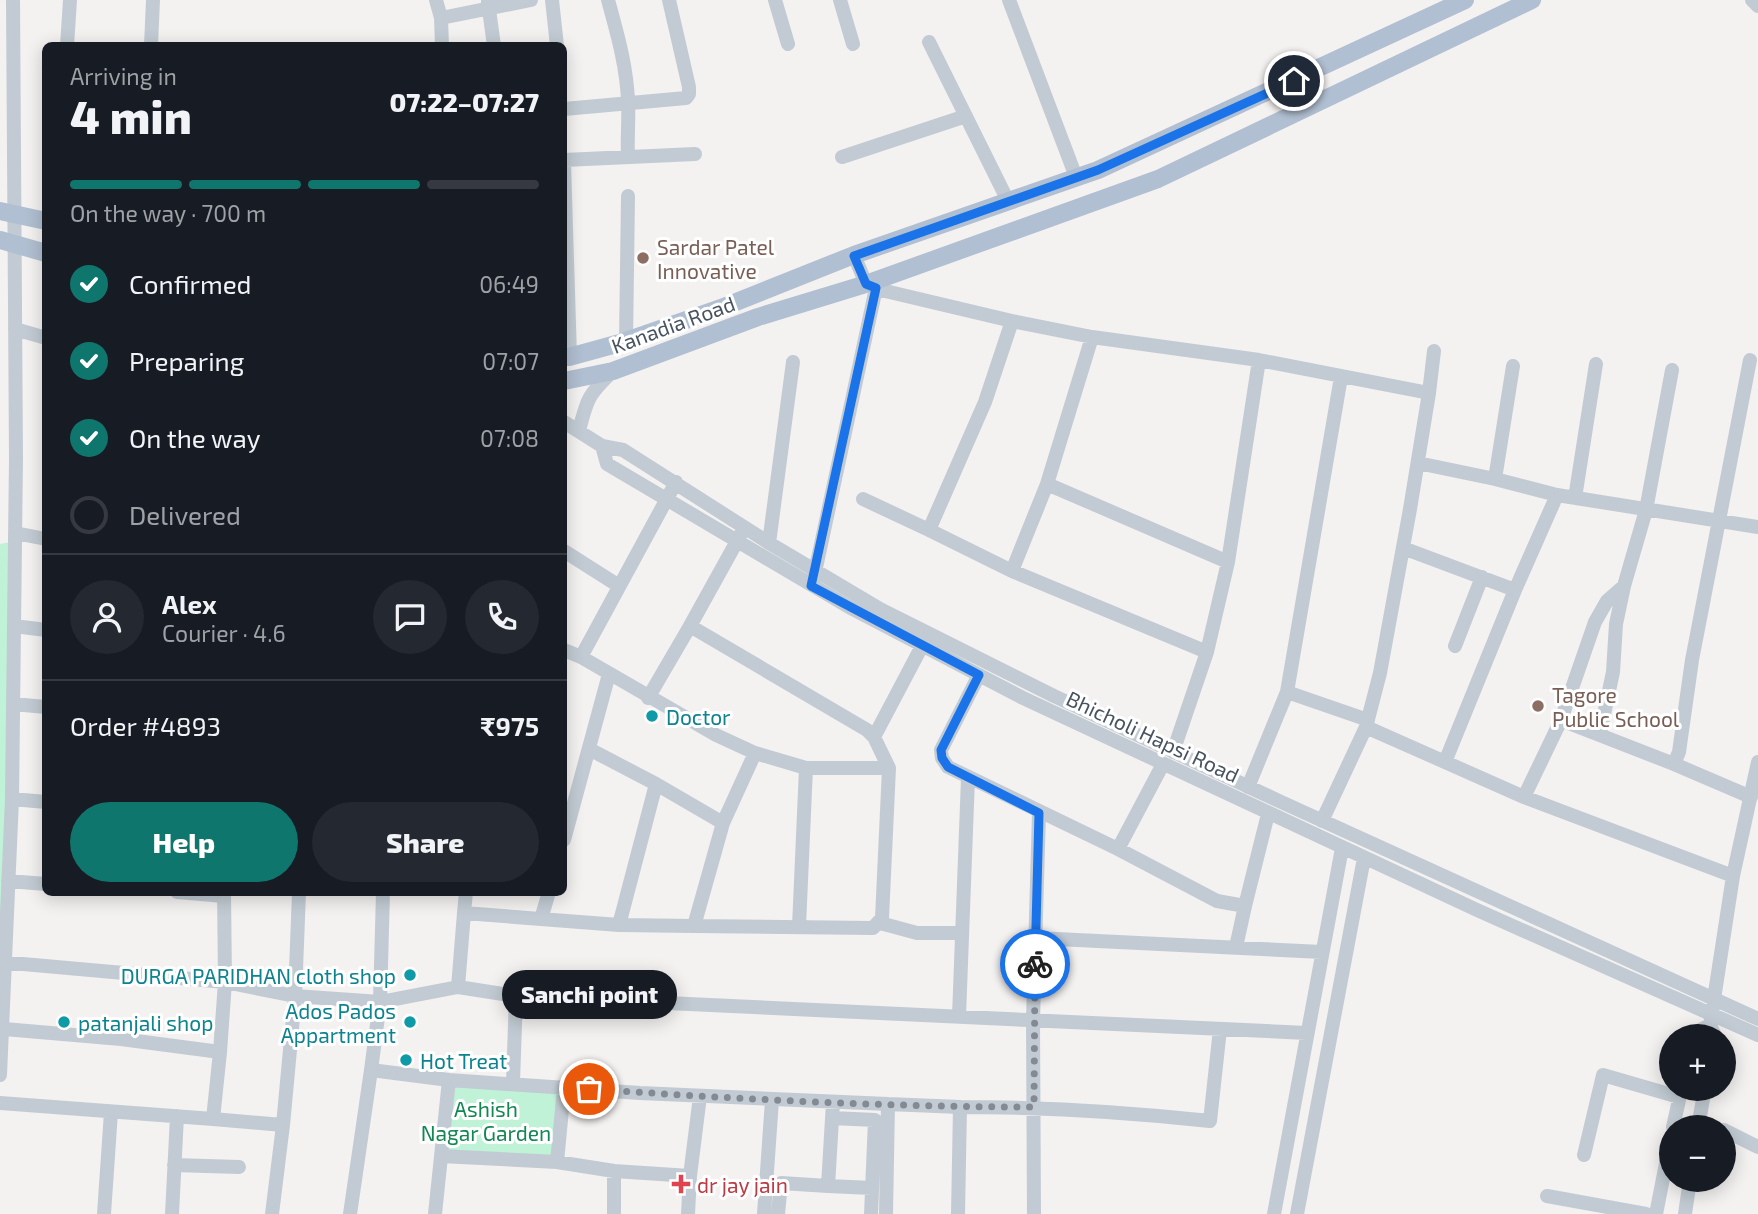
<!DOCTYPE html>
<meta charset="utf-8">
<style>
body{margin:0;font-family:"Exo 2",sans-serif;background:#242831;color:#f1f3f6;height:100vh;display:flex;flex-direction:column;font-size:26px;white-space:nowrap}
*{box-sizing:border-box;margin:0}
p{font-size:23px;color:#9ea1a6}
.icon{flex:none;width:38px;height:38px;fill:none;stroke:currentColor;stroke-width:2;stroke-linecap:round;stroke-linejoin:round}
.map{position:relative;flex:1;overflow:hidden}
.drawer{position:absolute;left:42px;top:42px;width:525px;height:854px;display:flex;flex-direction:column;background:#171b24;border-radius:10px;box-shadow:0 4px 18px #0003}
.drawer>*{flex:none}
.controls{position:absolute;left:1659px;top:1024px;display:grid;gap:14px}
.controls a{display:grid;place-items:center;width:77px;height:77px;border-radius:50%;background:#171b24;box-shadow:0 4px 18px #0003;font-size:35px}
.pin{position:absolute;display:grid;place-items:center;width:60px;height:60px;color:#fff;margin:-30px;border:4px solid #fff;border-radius:50%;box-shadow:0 2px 7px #0007}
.courier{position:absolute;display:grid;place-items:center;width:70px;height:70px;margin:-35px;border:5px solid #1a73e8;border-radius:50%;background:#fff;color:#222;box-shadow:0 2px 9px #0007}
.bubble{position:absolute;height:49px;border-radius:24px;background:#171b24;box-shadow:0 4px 18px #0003;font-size:23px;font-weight:800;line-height:49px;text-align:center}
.overview em{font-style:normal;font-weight:800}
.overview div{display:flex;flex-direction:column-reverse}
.overview{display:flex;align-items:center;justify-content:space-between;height:119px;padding:0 28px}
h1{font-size:46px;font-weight:800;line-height:52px}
.bar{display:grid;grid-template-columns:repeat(4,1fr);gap:10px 7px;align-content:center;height:84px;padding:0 28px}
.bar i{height:9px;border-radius:5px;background:#363941}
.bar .on{background:#0f766e}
.bar p{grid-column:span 4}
.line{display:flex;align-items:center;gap:18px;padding:0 28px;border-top:2px solid #363941}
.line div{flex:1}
.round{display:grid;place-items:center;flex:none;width:74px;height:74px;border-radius:37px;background:#242831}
ol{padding:0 28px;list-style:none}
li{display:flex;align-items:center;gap:21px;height:77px}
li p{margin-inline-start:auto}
li .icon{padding:7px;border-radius:50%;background:#0f766e;color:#fff;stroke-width:4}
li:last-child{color:#9ea1a6}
li i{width:38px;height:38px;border:4px solid #363941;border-radius:50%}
.action{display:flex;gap:14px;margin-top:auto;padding:14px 28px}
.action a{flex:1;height:80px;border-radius:42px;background:#0f766e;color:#fff;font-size:28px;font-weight:800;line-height:80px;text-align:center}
.action a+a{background:#242831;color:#f1f3f6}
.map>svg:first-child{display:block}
.green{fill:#bff2d6}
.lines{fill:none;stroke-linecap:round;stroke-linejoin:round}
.minor{stroke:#c2cbd3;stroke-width:14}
.major{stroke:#b0bfd1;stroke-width:18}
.done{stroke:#848a93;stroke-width:7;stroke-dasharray:0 12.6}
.route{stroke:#1a73e8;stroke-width:9}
.education-dot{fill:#8d6e63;stroke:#fff;stroke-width:2.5}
.culture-dot{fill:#0f9aa8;stroke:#fff;stroke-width:2.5}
.health-dot{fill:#e0444e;stroke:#fff;stroke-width:2.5}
.labels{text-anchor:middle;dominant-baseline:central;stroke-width:6;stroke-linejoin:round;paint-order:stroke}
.education-label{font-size:21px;fill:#785e54;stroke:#fff;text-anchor:start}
.street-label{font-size:21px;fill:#485360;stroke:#fff}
.culture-label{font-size:21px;fill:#0d838f;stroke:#fff;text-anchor:start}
.park-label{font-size:21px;fill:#138753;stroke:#fff}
.health-label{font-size:21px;fill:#be3a42;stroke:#fff;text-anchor:start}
</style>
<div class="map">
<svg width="1758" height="1214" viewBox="0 0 1758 1214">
<rect width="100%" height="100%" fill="#f4f1f1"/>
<path class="green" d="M15,541L0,1013V544Z
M455,1080L564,1088L557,1162L441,1156Z"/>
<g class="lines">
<path class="minor" d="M436,0L441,18L442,46
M552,0L557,46
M608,0C617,33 627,67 628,102C629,120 627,139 628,157
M775,0L788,44
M840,0L853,44
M1009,0L1076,177
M1752,0L1758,6
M488,2L494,46
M441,18L531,0
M929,42L1008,201
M67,46L70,0
M151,46L153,0
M564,109L686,98L689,94V87L669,0
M842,157L966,116
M564,160L695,154
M564,162L570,357
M854,255L866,284L881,290L1012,321L985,402L929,530L1012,571L1047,484L1228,562L1259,360L1429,393L1410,509L1380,673L1366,727L1322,821
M1012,321L1092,337L1259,360
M15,329L46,338
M626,341L628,196
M1750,360L1692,660L1679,752L1674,764L1751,797
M1429,393L1434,351
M564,422L602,446L607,464L849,607L1023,698L1477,910L1758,1035
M579,431C587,398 589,394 613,371
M602,446L623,450L769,543L880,609L1054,696L1279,801L1758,1019
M1418,463L1495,479L1557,495L1758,527
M1495,479L1513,366
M1047,484L1092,337
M1575,498L1596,364
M863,499L929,530
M15,533L46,539
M769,543L793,362
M1403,548L1515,590
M564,551L619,586
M1012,571L1207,652L1173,752
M814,577L876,288
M14,626L46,630
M1455,646L1482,577
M564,650L581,657L676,482
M1207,652L1228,562
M581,657L716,735L755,753L806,768H889L874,737L867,730L690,626L741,534
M979,675L941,750L942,758L948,767L1118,849L1217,901L1245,906L1268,814
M1287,692L1368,720
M648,698L690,626
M13,704L46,707
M1561,720L1674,764
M1366,727L1524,797L1561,720L1595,622L1607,601L1624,586
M1600,733L1613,672L1616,624L1624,586L1646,510L1672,370
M874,737L922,646
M589,749L656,784
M1445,762L1515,590L1557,495
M1248,787L1287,692L1341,377
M1524,797L1733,876
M12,799L46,802
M564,840L609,674
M1118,849L1163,764
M8,881L46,884
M177,892L224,896
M383,892L380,1002L371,1070L449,1080L640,1093L888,1104
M466,892L464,913L619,925L694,926L723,823L755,753
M541,919L549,892
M880,923L917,933H962
M619,925L656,784L723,823
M694,926L873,928L882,918L889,768
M799,926L806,768
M1036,938L1322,952
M1236,947L1245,906
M0,962L225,982L295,996L299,892
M458,987L516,996L1307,1033
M959,1016L968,778
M4,1029L121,1039L220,1052L213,1119L283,1125L295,996L380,1002L458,987L464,913
M1694,1036V1033L1710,1025
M1715,1036L1710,1025L1733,876L1758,762
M220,1052L225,982L224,892
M0,1075L12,799L14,626L16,458L13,0
M513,1082L516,996
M0,1103L213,1119
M960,1107C1044,1107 1126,1112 1210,1121L1220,1029
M832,1118L875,1120L871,1214
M1673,1127L1681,1091
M1698,1127L1705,1088
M1724,1130L1758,1147
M1584,1155L1603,1075L1679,1097
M441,1156L557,1162L614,1171L690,1176L700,1096
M557,1162L564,1088
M174,1165L239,1167
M828,1186L872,1188
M1547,1196L1646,1214
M104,1214L111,1112
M172,1214L177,1116
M272,1214L283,1125
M350,1214L371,1070
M435,1214L449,1080
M614,1214V1171
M688,1214L690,1176
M764,1214L772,1100
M778,1214L781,1183L828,1186L833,1102
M886,1214L888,1104L960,1107L958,1214
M1034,1214L1033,1020L1039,813
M1274,1214L1342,848
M1297,1214L1364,858
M1656,1214L1671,1138
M1685,1214L1690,1180"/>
<path class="major" d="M0,211L46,221
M0,240L46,253
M564,357H569L620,343L721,308L854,255L1098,170L1465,0
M564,381L613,371L758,317L866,284L1158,179L1532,0"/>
</g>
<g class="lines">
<path class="done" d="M589,1089C737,1099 885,1107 1034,1107L1035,964"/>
<path class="route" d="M1035,964L1039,813L948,767L942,758L941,750L979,675L811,586L876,288L866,284L854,256L1098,170L1294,81"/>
</g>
<g class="education-dot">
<circle cx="643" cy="258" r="7"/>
<circle cx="1538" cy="706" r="7"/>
</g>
<g class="culture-dot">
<circle cx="652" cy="716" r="7"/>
<circle cx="410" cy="975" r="7"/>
<circle cx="64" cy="1022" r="7"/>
<circle cx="410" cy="1022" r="7"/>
<circle cx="406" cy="1060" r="7"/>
</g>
<path class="health-dot" d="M677.5 1173.5h7v7h7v7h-7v7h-7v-7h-7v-7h7z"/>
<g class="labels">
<g class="education-label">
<text x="657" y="246">Sardar Patel<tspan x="657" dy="24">Innovative</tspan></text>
<text x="1552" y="694">Tagore<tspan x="1552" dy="24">Public School</tspan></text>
</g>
<g class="street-label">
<text transform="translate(673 324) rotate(-20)">Kanadia Road</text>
<text transform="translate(1153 736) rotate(25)">Bhicholi Hapsi Road</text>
</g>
<g class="culture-label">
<text x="666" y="716">Doctor</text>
<text x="396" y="975" text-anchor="end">DURGA PARIDHAN cloth shop</text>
<text x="396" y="1010" text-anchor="end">Ados Pados<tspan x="396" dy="24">Appartment</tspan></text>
<text x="78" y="1022">patanjali shop</text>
<text x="420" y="1060">Hot Treat</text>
</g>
<g class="park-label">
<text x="486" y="1108">Ashish<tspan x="486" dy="24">Nagar Garden</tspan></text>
</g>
<g class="health-label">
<text x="697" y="1184">dr jay jain</text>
</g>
</g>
</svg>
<div class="controls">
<a>+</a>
<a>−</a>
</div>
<div class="pin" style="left:589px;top:1089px;background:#ea580c"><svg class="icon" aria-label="bag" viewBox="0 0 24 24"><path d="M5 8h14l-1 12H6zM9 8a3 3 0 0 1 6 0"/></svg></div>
<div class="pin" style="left:1294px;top:81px;background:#1f2937"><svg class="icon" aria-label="home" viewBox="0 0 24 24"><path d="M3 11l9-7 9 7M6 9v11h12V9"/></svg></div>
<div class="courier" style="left:1035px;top:964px"><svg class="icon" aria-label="bike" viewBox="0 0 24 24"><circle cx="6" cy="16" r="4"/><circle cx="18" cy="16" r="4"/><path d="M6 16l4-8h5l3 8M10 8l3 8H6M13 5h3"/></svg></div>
<div class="bubble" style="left:502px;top:970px;width:175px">Sanchi point</div>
<section class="drawer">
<div class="overview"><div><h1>4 min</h1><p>Arriving in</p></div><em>07:22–07:27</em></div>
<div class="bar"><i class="on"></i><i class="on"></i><i class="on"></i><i></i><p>On the way · 700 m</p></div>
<ol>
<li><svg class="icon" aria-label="check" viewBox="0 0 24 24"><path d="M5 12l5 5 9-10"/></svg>Confirmed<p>06:49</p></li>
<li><svg class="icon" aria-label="check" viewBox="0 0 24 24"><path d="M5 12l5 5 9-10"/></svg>Preparing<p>07:07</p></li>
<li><svg class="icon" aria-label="check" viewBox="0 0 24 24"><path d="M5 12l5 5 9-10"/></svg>On the way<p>07:08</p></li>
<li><i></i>Delivered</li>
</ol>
<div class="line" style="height:126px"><a class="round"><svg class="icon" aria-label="person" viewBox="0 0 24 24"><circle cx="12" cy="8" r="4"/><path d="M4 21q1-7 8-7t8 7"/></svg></a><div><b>Alex</b><p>Courier · 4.6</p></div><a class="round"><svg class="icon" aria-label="chat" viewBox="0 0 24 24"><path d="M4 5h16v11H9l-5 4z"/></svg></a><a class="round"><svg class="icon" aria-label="phone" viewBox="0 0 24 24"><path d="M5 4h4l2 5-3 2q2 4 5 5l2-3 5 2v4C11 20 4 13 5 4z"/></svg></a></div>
<div class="line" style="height:91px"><div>Order #4893</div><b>₹975</b></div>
<div class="action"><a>Help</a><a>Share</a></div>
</section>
</div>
